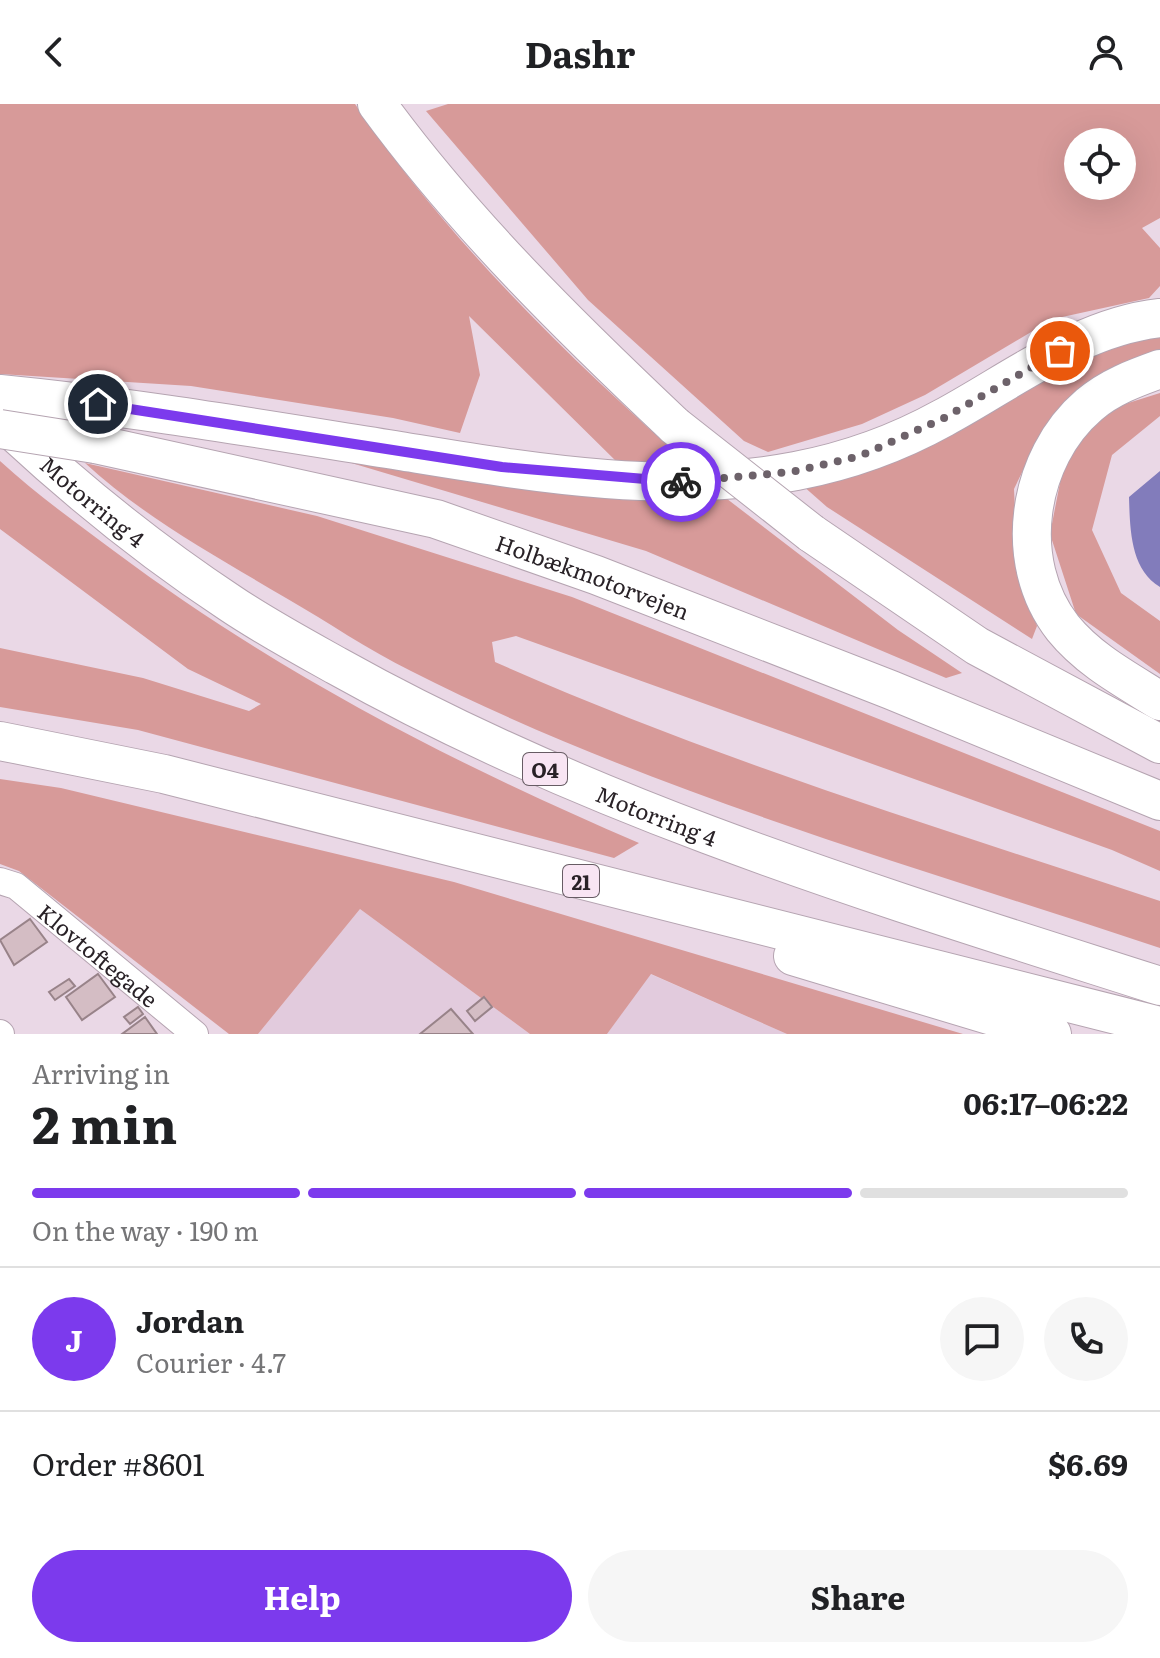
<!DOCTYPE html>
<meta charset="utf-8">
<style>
body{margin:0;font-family:Literata,serif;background:#f6f6f6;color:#202124;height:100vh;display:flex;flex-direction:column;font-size:30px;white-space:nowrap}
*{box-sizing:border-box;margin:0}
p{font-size:26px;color:#757577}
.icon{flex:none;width:44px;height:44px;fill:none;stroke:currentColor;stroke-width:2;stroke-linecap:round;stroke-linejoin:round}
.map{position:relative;height:930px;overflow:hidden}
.drawer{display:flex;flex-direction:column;background:#fff;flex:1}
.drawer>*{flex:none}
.fabs{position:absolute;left:1064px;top:24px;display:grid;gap:16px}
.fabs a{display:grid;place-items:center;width:72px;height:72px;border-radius:50%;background:#fff;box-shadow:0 8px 32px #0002;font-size:40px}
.pin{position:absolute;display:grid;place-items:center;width:68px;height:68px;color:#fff;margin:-34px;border:4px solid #fff;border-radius:50%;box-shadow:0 2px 8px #0007}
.courier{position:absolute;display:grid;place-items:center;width:80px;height:80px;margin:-40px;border:6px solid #7c3aed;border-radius:50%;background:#fff;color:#222;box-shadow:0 2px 10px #0007}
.head em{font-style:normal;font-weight:700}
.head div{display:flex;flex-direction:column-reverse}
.head{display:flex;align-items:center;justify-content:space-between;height:136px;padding:0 32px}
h1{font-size:52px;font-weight:700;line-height:60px}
.bar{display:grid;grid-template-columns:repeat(4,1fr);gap:12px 8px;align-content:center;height:96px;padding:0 32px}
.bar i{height:10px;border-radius:6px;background:#e0e0e0}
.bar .current{background:#7c3aed}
.bar p{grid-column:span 4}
.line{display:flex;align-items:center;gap:20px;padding:0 32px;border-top:2px solid #e0e0e0}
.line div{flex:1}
.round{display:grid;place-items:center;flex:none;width:84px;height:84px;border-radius:42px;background:#f6f6f6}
.primary-button{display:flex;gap:16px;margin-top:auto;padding:16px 32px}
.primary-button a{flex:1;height:92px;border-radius:48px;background:#7c3aed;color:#fff;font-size:32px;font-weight:700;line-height:92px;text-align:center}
.primary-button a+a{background:#f6f6f6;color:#202124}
header{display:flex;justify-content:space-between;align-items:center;height:104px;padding:0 32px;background:#fff;font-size:36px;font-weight:700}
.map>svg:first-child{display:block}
.built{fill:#e2cbdd}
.green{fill:#d79a99;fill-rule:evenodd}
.water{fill:#827cbb}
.building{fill:#d4bdc4;stroke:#988389;stroke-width:2}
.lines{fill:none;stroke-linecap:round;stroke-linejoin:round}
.minor-casing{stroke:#b5a4b1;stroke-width:28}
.highway-casing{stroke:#b5a4b1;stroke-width:40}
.minor{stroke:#fff;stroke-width:26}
.highway{stroke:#fff;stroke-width:38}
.highway-bridge-casing{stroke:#b5a4b1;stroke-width:40;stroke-linecap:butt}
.highway-bridge{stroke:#fff;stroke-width:38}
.done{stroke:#6d626a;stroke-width:8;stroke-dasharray:0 14.4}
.route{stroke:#7c3aed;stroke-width:10}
.labels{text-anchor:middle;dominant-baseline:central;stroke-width:7;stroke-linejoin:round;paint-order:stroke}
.shield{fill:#f8e5f3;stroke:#675c64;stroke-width:2}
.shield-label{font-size:20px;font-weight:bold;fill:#292227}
.street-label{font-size:22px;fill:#292227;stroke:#f8e5f3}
</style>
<header><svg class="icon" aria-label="back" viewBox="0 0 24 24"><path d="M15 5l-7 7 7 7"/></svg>Dashr<svg class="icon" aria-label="person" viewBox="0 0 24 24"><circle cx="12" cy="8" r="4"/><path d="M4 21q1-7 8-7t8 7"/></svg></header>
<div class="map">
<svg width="1160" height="930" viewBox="0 0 1160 930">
<rect width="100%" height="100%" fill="#ead8e6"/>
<path class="built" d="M360,805L530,930H258Z
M650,870L787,930H607Z"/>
<path class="green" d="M0,0H355C449,138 569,254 693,364L622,363L469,212L480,271L460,329L393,314L191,282L0,270Z
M448,0H1160V114L1142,124L1160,144V182L1149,194L1053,215L925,291L862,320L768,348L744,337L588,196L426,7ZM1078,38H1122V82H1078Z
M1160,230V251L1116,264L1043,325L1014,385L1018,467L1037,522L1032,535L827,403L802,381L1130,232Z
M1160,289V312L1112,351L1092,426L1121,489L1160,517V570L1076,510L1050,430L1065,353L1109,305Z
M338,355L672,397L718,388L898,526L962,569L946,574L646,447Z
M0,357C36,390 75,418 114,447C276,568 454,660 639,739L614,754L138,626L0,603V544L143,574L249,607L261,600L188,565L0,425Z
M85,359L317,412L572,493L1160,727V767L1112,746L516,532L492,538L495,558C711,654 936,723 1160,797V844C908,760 650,688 411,567C368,546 328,518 286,494C217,453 145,414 85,359Z
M0,675L61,684L454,778L963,930H787L651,870L607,930H530L360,805L258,930H229L19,767L0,760Z"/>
<path class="water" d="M1160,367V483C1130,465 1130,424 1129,393Z"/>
<path class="building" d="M30,815L47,838L14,861L0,836Z
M98,870L115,893L82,916L66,893Z
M69,875L75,882L55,896L49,888Z
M484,893L492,903L475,917L467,907Z
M138,903L143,910L130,920L124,913Z
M451,905L473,930H420Z
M145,913L157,930H122Z"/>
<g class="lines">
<defs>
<g id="minor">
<path id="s1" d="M0,777L16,782L195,930"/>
<path d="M0,929L1,930"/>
</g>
<g id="highway">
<path d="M377,0C464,119 568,221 675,322"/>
<path d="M1160,265C1135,274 1110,283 1089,301C1027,354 1011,458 1063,524C1089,556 1125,575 1160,597"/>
<path d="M0,290C134,303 267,326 400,347C530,368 665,392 796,367C848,357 896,340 943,314C1012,277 1079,223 1160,214"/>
<path id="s2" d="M0,315C71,382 148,445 230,499C264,522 301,542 337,562C596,707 879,792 1160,882"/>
<path id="s3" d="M95,340L436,415L596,471L891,586L1160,697"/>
<path d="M811,429L977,542L1160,640"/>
<path d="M0,637L164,670L1160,922"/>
<path d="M793,852L1052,930"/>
</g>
</defs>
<use href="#minor" class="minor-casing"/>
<use href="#highway" class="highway-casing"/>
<use href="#minor" class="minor"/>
<use href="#highway" class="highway"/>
<defs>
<path id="highway-bridge" d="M675,322L811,429
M0,325L95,340"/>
</defs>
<use href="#highway-bridge" class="highway-bridge-casing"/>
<use href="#highway-bridge" class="highway-bridge"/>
</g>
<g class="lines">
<path class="done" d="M681,378L791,368L860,352L944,314L1060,247"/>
<path class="route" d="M98,300L502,363L681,378"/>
</g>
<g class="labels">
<g class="shield">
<rect x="523" y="649" width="44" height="32" rx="6"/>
<rect x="563" y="761" width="36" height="32" rx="6"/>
</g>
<g class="shield-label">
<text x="545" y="665">O4</text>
<text x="581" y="777">21</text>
</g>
<g class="street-label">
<text stroke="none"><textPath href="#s2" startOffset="124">Motorring 4</textPath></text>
<text stroke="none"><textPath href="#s3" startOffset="516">Holbækmotorvejen</textPath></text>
<text stroke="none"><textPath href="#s2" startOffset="772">Motorring 4</textPath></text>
<text stroke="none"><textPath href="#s1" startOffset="124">Klovtoftegade</textPath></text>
</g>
</g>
</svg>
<div class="fabs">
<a><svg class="icon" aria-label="locate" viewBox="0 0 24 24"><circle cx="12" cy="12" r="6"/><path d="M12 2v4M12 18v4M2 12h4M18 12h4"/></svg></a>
</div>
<div class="pin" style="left:1060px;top:247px;background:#ea580c"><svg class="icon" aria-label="bag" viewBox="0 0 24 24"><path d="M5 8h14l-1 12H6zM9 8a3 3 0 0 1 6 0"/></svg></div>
<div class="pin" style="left:98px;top:300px;background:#1f2937"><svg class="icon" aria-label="home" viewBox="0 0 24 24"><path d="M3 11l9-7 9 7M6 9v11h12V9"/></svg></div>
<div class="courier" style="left:681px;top:378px"><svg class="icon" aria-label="bike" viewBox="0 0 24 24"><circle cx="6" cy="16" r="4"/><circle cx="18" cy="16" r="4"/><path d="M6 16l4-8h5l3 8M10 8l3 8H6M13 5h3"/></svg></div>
</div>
<section class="drawer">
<div class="head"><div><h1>2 min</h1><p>Arriving in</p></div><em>06:17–06:22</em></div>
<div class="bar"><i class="current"></i><i class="current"></i><i class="current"></i><i></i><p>On the way · 190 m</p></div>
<div class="line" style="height:144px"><b class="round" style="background:#7c3aed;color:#fff">J</b><div><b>Jordan</b><p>Courier · 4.7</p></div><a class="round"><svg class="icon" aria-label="chat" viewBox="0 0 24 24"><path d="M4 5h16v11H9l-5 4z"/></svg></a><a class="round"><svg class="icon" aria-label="phone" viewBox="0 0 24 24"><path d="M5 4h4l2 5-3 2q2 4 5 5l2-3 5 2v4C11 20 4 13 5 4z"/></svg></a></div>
<div class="line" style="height:104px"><div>Order #8601</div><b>$6.69</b></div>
<div class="primary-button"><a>Help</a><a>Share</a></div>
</section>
